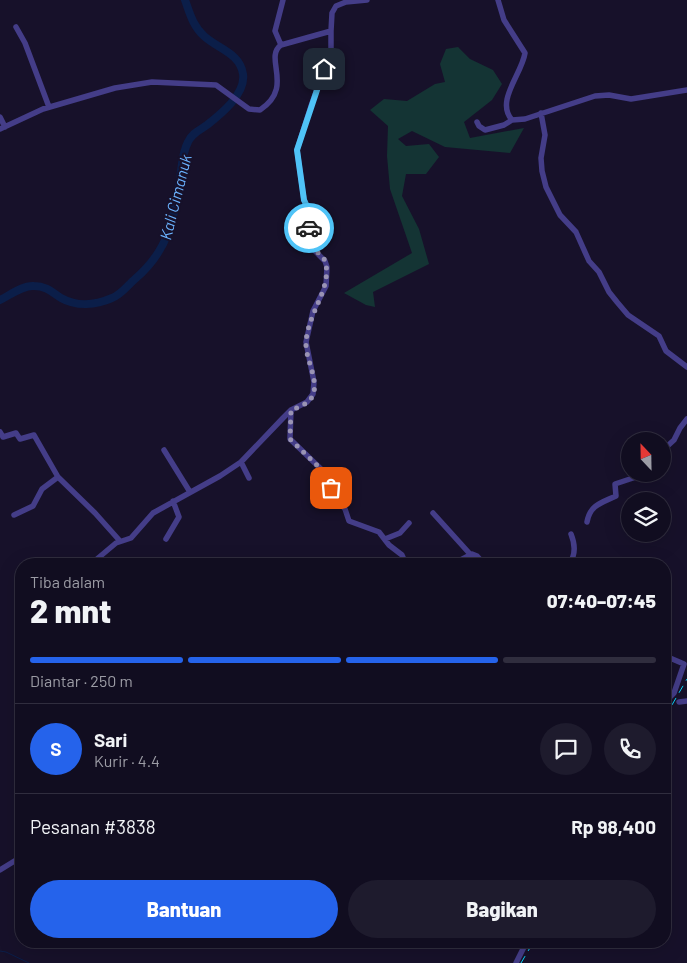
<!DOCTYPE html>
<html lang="id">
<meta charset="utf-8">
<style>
body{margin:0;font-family:Barlow,sans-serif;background:#1e1b2d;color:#f1f3f6;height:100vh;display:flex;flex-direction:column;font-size:19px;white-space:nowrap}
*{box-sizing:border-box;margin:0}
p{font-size:16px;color:#9c9ca5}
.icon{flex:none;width:28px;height:28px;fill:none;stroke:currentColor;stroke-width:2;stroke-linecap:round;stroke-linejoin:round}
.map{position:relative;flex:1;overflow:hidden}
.sheet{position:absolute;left:15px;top:558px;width:656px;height:390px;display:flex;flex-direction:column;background:#110d20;border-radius:20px;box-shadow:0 5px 20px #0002,0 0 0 1px #302d3e}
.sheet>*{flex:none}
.needle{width:32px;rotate:338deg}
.tools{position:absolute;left:621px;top:432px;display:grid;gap:10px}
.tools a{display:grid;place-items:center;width:50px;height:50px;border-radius:50%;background:#110d20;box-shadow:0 5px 20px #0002,0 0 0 1px #302d3e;font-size:25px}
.pin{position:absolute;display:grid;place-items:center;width:42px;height:42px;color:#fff;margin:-21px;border-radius:10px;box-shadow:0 2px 8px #0006}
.courier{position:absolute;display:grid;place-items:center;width:50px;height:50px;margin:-25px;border:4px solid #4fc3f7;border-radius:50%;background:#fff;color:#222;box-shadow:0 1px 6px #0007}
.headline em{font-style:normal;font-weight:800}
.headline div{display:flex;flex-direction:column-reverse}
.headline{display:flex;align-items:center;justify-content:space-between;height:85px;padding:0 15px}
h1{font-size:32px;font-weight:800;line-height:38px}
.bar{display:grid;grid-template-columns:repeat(4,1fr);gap:8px 5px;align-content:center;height:60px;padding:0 15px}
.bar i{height:6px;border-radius:4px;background:#302d3e}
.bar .current{background:#2563eb}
.bar p{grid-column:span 4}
.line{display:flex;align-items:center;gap:12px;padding:0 15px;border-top:1px solid #302d3e}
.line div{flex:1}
.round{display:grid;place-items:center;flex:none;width:52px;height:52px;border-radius:26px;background:#1e1b2d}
.cta{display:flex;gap:10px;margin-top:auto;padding:10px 15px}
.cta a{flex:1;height:58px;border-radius:30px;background:#2563eb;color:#fff;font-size:20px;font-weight:800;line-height:58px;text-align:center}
.cta a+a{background:#1e1b2d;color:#f1f3f6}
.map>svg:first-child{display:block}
.green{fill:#143434}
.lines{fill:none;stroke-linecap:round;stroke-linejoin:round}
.stream{stroke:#0b1e49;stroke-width:1}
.river{stroke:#0b1e49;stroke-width:8}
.minor{stroke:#443d88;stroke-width:5.5}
.rail{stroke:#09d7fc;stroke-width:1;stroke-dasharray:8 6;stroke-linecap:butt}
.done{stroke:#9a94b4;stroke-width:5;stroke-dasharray:0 9}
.route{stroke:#4fc3f7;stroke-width:6}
.labels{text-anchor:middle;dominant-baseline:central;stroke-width:4;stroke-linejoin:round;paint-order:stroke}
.water-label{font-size:16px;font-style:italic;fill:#6ab1fd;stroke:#17112a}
</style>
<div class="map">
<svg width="687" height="963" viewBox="0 0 687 963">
<rect width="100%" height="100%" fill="#17112a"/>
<path class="green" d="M458,47L470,59L493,70L502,84L492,100L464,122L470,138L524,128L510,153L445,147L412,131L398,139L406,146L429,144L439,157L426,174H406L402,196L419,229L429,264L373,292L375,307L366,305L344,293L412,253L390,189L387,156L388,126L370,110L384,99L407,101L435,84L445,82L440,64L446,49Z"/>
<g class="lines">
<path class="stream" d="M0,951L6,952L29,963"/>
<path class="river" d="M0,300C10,295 23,285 34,286C46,286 52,292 61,298C77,307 96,305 112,298C121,295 128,285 135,279C168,251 174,220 180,179C182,166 182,153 188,142C192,133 200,130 207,125C221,114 246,94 243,74C240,53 218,49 204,36C193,26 190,14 185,0"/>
<path class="minor" d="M498,0L504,20L525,53C522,74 495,101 512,120L525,119L595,96L609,95L631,99L687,90
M16,27L25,43L49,107
M281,45L275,31L283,0
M541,113L545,135L541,158L542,171L546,187L560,215L576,232L589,261L599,272L609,292L617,302L628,315L659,336L666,351L687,367
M0,117L5,127
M477,122L479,126L485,130L504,125L512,120
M0,129L43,109L115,88L152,82L216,85L249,109L260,110C295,87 263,58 281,45L331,31L332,13L336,6L346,2L367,0
M291,410L290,439L322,470L333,493L345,509L349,521L379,532L389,545L402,555L406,564
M0,432L3,437L16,433L20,439L34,435L58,477L95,513L120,541
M164,450L190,492
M662,451L674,440L680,428L687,419
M241,462L249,478
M433,513L470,554
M14,515L33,506L42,489L58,477
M587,522C590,505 601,503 616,496L615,484L636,477L639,474
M166,539L179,517L173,501
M385,539L400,533L409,523
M91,564L116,543L131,538L153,513L220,476L241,462L283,418L291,410L307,402L313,394L314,382L306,342L313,311L326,286L327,267L325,261L314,250L309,237L311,215L304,200L297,150L311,106L331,50V31
M453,564L472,554L477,556L484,564
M569,564C576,555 575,544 571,534
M665,649L670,658L684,664L674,693L665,702
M679,702L687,701
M0,870L21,857
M516,963L527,941"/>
<path class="rail" d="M665,717L687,679
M521,963L534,941"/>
</g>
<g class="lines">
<path class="done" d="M309,228C309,244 315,250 325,260C333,288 308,312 306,342C305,358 317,375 314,392C312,402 300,407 291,410L290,439L322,470L331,488"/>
<path class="route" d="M309,228L311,215L304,200L297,150L324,69"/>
</g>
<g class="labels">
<g class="water-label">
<text transform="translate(175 197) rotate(-76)">Kali Cimanuk</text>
</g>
</g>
</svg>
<div class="tools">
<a><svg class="needle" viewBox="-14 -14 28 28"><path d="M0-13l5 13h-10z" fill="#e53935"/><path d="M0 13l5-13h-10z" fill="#9c9ca5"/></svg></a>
<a><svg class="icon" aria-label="layers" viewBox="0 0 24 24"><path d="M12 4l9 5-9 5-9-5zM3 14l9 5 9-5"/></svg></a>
</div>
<div class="pin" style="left:331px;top:488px;background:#ea580c"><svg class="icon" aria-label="bag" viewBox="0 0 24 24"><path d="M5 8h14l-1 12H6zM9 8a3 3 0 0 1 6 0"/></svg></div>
<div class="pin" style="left:324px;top:69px;background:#1f2937"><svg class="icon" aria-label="home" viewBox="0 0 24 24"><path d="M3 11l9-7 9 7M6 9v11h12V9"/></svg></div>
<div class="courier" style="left:309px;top:228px"><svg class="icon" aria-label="car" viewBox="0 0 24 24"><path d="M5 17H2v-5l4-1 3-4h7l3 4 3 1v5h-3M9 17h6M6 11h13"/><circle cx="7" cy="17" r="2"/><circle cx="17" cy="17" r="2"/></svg></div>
<section class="sheet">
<div class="headline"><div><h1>2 mnt</h1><p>Tiba dalam</p></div><em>07:40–07:45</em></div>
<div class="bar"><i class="current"></i><i class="current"></i><i class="current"></i><i></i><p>Diantar · 250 m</p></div>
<div class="line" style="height:90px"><b class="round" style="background:#2563eb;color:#fff">S</b><div><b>Sari</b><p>Kurir · 4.4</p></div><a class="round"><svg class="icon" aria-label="chat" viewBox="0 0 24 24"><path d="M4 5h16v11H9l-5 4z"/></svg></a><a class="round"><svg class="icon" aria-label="phone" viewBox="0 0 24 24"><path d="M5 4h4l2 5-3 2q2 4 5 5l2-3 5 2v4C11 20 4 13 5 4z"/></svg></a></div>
<div class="line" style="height:65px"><div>Pesanan #3838</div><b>Rp 98,400</b></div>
<div class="cta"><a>Bantuan</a><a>Bagikan</a></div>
</section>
</div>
